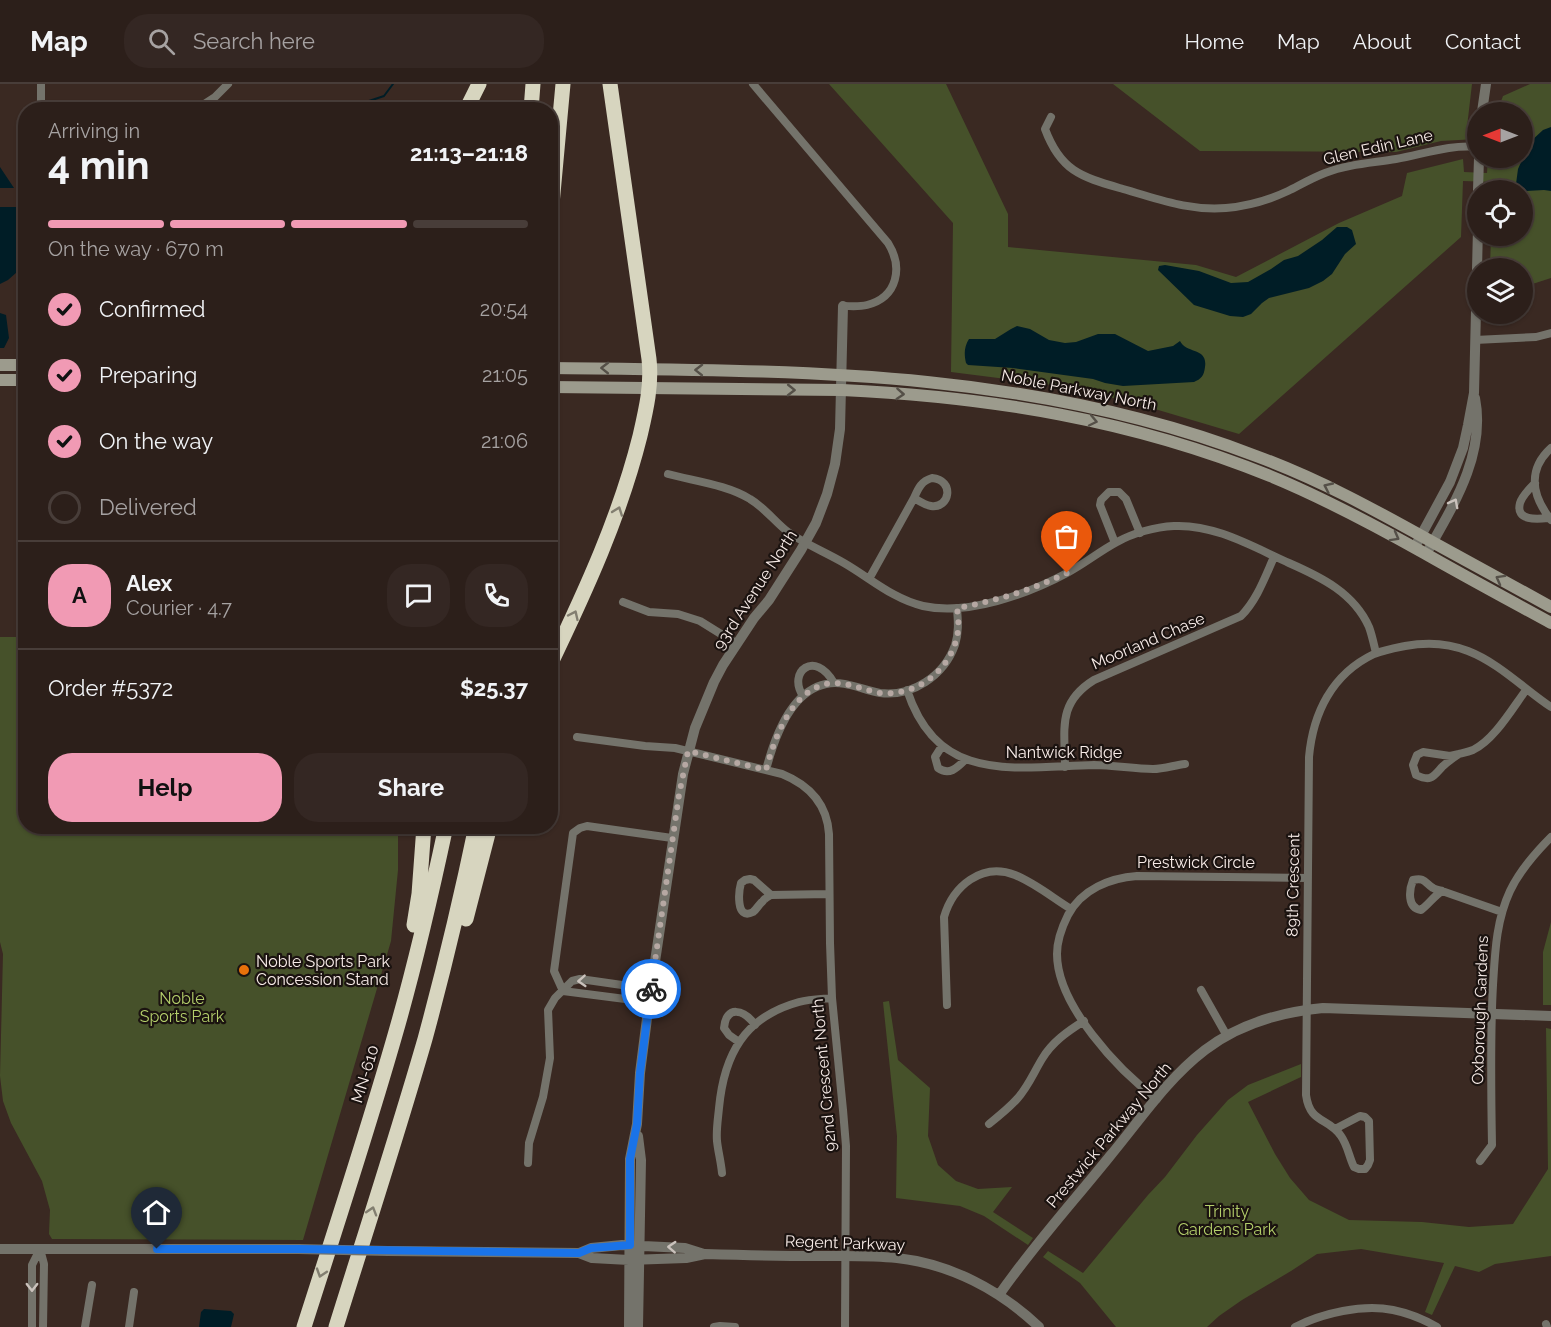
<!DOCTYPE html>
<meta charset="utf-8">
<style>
body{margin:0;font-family:Raleway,sans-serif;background:#342723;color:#f1f3f6;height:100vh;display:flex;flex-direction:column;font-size:22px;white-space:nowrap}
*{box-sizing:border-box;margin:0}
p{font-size:20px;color:#a6a2a2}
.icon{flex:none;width:33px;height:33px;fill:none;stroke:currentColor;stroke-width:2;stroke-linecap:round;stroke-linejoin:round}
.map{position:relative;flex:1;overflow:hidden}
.sheet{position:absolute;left:18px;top:18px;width:540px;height:732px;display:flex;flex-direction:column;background:#2c1f1a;border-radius:24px;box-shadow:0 2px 4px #0004,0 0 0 2px #483d39}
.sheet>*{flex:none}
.needle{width:39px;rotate:270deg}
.buttons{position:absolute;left:1467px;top:18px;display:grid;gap:12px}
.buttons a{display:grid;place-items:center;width:66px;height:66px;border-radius:50%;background:#2c1f1a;box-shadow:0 2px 4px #0004,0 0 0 2px #483d39;font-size:30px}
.pin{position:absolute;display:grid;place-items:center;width:51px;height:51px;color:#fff;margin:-62px -26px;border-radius:50% 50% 50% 0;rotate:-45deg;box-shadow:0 0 6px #0007}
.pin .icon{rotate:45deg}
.courier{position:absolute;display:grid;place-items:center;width:60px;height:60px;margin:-30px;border:4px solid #1a73e8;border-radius:50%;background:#fff;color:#222;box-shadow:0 2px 8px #0007}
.head em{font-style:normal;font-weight:700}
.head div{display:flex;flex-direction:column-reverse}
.head{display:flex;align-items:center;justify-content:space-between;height:102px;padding:0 30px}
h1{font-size:39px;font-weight:700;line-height:45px}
.bar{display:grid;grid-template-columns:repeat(4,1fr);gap:9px 6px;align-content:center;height:72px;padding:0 30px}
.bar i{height:8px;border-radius:4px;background:#483d39}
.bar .selected{background:#f19ab4}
.bar p{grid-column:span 4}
.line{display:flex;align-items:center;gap:15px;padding:0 30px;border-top:2px solid #483d39}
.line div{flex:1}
.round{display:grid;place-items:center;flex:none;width:63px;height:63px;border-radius:24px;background:#342723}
ol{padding:0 30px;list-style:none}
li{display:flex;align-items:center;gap:18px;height:66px}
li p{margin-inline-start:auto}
li .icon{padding:6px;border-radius:50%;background:#f19ab4;color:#111;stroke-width:4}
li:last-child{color:#a6a2a2}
li i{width:33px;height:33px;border:3px solid #483d39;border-radius:50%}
.primary-button{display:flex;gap:12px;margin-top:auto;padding:12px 30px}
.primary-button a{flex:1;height:69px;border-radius:24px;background:#f19ab4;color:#111;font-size:24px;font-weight:700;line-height:69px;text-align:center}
.primary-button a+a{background:#342723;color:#f1f3f6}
header{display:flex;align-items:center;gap:36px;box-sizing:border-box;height:84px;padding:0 30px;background:#2c1f1a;border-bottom:2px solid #483d39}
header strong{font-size:28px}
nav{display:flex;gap:33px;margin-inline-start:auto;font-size:21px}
.search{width:420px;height:54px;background:#342723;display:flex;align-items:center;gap:15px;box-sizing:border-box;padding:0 21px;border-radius:24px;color:#a6a2a2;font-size:22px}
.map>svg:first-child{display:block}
.green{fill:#46512a}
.water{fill:#001d26}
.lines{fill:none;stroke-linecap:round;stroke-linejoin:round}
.stream{stroke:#001d26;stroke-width:2}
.minor{stroke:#74736b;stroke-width:8}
.tertiary{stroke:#74736b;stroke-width:10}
.secondary{stroke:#9c9b8d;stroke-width:12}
.motorway{stroke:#d7d5bf;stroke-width:15}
.tertiary-bridge{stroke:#74736b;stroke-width:10}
.oneway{stroke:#555048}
.oneway2{stroke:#cac2bc}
.oneway3{stroke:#827e70}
.done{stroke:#b6a8a3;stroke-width:6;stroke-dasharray:0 10.8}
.route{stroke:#1a73e8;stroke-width:8}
.food-dot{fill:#e8710a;stroke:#1b1310;stroke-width:2}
.labels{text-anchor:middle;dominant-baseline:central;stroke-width:4.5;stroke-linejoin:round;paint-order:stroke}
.street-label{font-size:16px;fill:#f8ece8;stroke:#1b1310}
.poi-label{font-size:16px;fill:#f8ece8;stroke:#1b1310;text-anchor:start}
.park-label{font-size:16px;fill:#b4cf6b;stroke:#1b1310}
</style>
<header>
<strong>Map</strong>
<div class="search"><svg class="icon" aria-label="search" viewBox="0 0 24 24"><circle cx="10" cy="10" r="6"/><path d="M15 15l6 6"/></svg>Search here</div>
<nav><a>Home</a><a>Map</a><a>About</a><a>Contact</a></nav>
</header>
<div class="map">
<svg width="1551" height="1243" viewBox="0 0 1551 1243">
<rect width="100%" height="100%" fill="#3a2922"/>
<path class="green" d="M829,0H946L1008,130V163L1196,181L1236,193L1339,139L1402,112L1407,89L1463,75L1464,88L1487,89L1488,74H1522V28H1497L1503,12L1530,0H1551V194L1523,203L1522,184H1490L1491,152H1522V106H1492V98L1463,97L1461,153L1239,350L1128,317L1052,301L951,288L953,139Z
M1113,0H1472L1467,43L1477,44V55L1441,57L1396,68L1200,67Z
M0,553H25L26,742L398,743V786L391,857L303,1156L52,1155L49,1150L50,1126L42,1097L11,1039L3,1017L0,992L3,870L0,858Z
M1551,838V921H1543V868Z
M889,917L898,976L930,1004L928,1052L938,1081L956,1097L978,1105L1012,1103L993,1128L1033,1154L1028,1161L984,1132L960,1122L896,1114L897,1052L883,918Z
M1546,944L1551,945V1172L1495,1180L1479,1188L1455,1182L1432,1231L1425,1228L1444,1179L1361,1165L1317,1170L1291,1187L1242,1216L1219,1232L1207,1243H1116L1080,1199L1043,1173L1048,1167L1083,1189L1148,1111L1165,1093L1197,1051L1228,1016L1248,1001L1301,980V993L1248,1018L1275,1070L1290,1094L1309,1116L1349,1136L1422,1138L1469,1143L1513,1140L1548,1085Z"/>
<path class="water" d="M1551,43V107L1544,106L1526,107L1516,100L1518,85L1530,58L1543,46Z
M0,83L14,104H0Z
M0,123H25L26,180L8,196L0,200Z
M1337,143H1347L1352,146L1356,160L1345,170L1332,190L1323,197L1309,204L1269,214L1262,219L1251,230L1243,233L1230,232L1194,221L1158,186L1159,182L1165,181L1199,187L1231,199L1248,198L1271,185L1284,176L1298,172L1322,156Z
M0,229L6,231L9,254L4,264H0Z
M1017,242L1030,245L1049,256L1065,259L1076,258L1098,250H1115L1148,267L1173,262L1180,257C1186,270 1208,263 1205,283C1204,292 1201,295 1194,298L1123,302L1105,299L1093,295L1013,284L968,281L966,279C964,270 964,263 969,255H995L1011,245Z
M204,1225L231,1227L234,1230L231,1243H199L201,1228Z"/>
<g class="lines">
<path class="stream" d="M342,26L384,12L393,0"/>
<path class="minor" d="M41,0V26
M753,0L888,159C903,183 898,213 867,221C859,223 851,222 843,222
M195,26L215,13L228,0
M1051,33L1045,45C1061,88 1082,93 1123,105C1159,115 1188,127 1226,124C1247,122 1269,116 1288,107C1300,101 1312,94 1325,89C1348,80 1372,79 1396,75C1424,70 1450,60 1478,63
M1475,256L1536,253L1551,249
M1551,364C1527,386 1532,412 1551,436
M668,390C694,397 728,401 750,415C765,424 775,438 788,448C805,460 825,468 844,479C870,494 893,515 923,522C967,532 1028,510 1067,489C1084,480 1100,467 1117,458C1133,449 1155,443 1174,442C1215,440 1253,463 1289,479C1321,493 1354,509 1369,543C1372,551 1374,561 1376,569
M932,394C955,396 950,425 931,422C925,421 919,417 914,414C918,405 921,397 932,394Z
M1535,399C1530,404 1522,412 1520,419C1515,438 1539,435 1549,434
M1115,459L1100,421L1101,416L1109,408H1119L1126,415L1140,449
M869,495L914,414
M623,518L649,528L678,530L700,537L737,560
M907,606C938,701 1015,683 1094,681C1114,681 1134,685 1153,685C1164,685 1175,681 1185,680
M803,612C787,588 815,565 834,599
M577,653L645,662L675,664L782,690C809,701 827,719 829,750L830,859L832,914L843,1026L846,1062L845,1243
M942,662L935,673L938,684C949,692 957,684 965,676
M1423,668L1450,672L1459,670C1453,674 1447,678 1442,683C1433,693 1431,698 1416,691L1413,681L1417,671Z
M1459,670C1463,669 1468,668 1473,666C1494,656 1512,625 1526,606
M1065,683C1065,645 1057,619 1094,596L1241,532C1257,516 1265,493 1274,473
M766,686C774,655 791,607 826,600C845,596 862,606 880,609C912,613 944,592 955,561C959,549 958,537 957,524
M750,795L754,796L771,811C770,811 763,816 763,817C759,820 757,825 753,828C735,837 739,806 741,799L745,796Z
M1442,807C1434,812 1429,820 1421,826C1407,824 1409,806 1413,796C1425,793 1425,799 1433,804C1436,806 1439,806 1442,807L1502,828
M771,811L829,810
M1201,906L1227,952
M563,907L554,887L573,749L580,744L587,742L672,754
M563,907L633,916L650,911
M947,921L944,833C953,802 982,778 1015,791C1035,799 1053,814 1071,825
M739,958L729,951L724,944C726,921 744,925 755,941
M1157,1015C1118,986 1057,921 1057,870C1057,856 1062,843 1068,831C1082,805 1110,794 1137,792L1308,794
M989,1040C999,1032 1009,1024 1017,1015C1028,1003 1034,988 1042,975C1052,958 1068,947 1084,937
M1335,1045L1360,1032L1365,1033L1369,1037L1370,1076L1368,1081L1365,1085H1359L1354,1083C1349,1073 1348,1062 1341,1052C1328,1033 1310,1040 1306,1011L1309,673C1313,629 1332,590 1374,570C1384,566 1395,564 1405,562C1426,558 1448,559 1468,567C1499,579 1524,605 1551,623
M1480,1077L1492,1061C1491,1007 1490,954 1493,901C1495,869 1496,837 1510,807C1520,786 1535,769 1551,753
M528,1079L529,1059L543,1013L550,974L548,926L555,914L572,897L580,895L636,903L650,911
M722,1089C721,1078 718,1067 717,1057C716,1046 718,1035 719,1024C724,971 744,933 799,918C810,915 821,915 832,914
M40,1165L44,1180L43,1243
M1546,1240L1547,1243
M32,1243V1181L40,1165
M85,1243L92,1201
M129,1243L134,1208
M714,1243L720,1242L735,1243
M1295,1243C1323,1229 1362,1220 1393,1226C1408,1229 1423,1235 1437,1243"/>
<path class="tertiary" d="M1482,28L1486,0
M1478,106L1479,74
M1417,459L1450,398L1463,364L1468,341L1474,309L1478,144
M1426,470C1453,422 1486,371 1475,314
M0,1165H298
M388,1167L579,1169L592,1174L629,1176L686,1174L705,1170C741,1171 778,1172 815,1172C842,1172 870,1171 897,1174C951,1180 1000,1206 1039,1243
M579,1169L591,1164L622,1161L685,1164L704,1170
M999,1211C1033,1162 1073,1118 1110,1072C1140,1036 1167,995 1205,966C1239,940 1281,928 1323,924L1551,932
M629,1243L630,1075L637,1040L640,989L650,911L683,690L695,644L714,598L723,581L754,534L769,516L801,466L816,439L827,410L835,380L840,345L843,222
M638,1243L641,1076L638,1052"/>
<path class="secondary" d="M0,281H26
M550,284C792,287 1027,284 1256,372C1319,395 1377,427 1436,460C1474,481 1513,502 1551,523
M0,296H26
M550,303L842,306C991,313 1132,336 1270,392C1324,414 1374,441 1424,469C1466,493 1509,516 1551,539"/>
<path class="motorway" d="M466,26L479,0
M531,26L533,0
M550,142L563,0
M550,581C586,506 620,432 640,352C646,326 652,301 649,275L610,0
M466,835L490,742
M414,841L419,810L424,742
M304,1243C335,1146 367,1049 395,951C415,882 431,812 446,742
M336,1243C366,1147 397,1052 425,955C444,885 461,814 476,742"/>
<path class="tertiary-bridge" d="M298,1165L388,1167"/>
</g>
<defs><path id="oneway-chevron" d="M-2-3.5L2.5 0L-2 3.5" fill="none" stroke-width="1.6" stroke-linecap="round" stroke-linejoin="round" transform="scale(1.5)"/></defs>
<g class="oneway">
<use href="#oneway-chevron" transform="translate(605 284) rotate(-179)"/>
<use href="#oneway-chevron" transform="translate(699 286) rotate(-179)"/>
<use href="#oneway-chevron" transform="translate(791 306) rotate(1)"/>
<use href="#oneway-chevron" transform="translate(900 310) rotate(4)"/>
<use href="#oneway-chevron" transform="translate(1093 337) rotate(12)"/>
<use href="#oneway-chevron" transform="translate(1328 403) rotate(-155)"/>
<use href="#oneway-chevron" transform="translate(1395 453) rotate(29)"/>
<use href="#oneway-chevron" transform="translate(1500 495) rotate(-151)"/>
</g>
<g class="oneway2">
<use href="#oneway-chevron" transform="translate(1454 419) rotate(-62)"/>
<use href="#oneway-chevron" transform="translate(582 897) rotate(176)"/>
<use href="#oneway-chevron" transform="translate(672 1163) rotate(-177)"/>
<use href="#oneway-chevron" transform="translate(32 1203) rotate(90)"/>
</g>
<g class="oneway3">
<use href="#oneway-chevron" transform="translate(618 427) rotate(-70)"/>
<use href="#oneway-chevron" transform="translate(574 531) rotate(-65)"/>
<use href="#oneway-chevron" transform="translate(372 1127) rotate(-73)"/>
<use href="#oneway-chevron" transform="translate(321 1189) rotate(108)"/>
</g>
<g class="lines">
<path class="done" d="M651,905L679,711L688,667L766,686C774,655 791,608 826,600C845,596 862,606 880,609C917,613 953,585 958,547C959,540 958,532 957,524C996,517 1031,506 1067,489"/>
<path class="route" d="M157,1165H298L579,1169L591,1164L630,1161V1075L637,1040L640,989L651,905"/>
</g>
<circle class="food-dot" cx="244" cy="886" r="6"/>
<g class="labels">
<g class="street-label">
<text transform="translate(1378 63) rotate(-13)">Glen Edin Lane</text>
<text transform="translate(1079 306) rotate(11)">Noble Parkway North</text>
<text transform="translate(755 506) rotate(-57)">93rd Avenue North</text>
<text transform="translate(1148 557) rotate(-23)">Moorland Chase</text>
<text x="1064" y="668">Nantwick Ridge</text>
<text x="1196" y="778">Prestwick Circle</text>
<text transform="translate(1293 801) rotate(-89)">89th Crescent</text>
<text transform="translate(1480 926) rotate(-88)">Oxborough Gardens</text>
<text transform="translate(365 990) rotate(-73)">MN-610</text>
<text transform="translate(824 991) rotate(-95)">92nd Crescent North</text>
<text transform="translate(1109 1051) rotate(-50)">Prestwick Parkway North</text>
<text transform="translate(845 1159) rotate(2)">Regent Parkway</text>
</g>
<g class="poi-label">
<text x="256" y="877">Noble Sports Park<tspan x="256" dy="18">Concession Stand</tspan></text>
</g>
<g class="park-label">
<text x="182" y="914">Noble<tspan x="182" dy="18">Sports Park</tspan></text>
<text x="1227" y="1127">Trinity<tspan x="1227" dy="18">Gardens Park</tspan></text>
</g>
</g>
</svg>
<div class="buttons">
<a><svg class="needle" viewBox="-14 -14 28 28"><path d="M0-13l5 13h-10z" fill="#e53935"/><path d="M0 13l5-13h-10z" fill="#a6a2a2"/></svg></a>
<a><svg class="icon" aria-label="locate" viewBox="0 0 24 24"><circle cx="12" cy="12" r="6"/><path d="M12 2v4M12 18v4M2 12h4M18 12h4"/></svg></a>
<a><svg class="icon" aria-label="layers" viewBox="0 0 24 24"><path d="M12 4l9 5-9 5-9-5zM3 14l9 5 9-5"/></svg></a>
</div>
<div class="pin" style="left:1067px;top:489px;background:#ea580c"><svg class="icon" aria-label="bag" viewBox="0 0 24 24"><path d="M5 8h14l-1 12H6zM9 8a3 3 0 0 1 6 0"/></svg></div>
<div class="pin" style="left:157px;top:1165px;background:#1f2937"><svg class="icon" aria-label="home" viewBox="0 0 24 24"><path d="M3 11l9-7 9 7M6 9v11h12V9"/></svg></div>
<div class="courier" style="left:651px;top:905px"><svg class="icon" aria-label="bike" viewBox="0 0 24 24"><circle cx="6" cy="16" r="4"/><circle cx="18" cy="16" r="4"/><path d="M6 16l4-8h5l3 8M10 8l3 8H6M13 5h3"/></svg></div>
<section class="sheet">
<div class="head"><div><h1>4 min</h1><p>Arriving in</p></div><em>21:13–21:18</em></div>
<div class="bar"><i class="selected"></i><i class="selected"></i><i class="selected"></i><i></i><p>On the way · 670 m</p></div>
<ol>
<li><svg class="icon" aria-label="check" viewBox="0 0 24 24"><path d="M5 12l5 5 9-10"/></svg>Confirmed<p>20:54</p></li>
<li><svg class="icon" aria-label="check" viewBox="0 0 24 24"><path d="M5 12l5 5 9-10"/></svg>Preparing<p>21:05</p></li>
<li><svg class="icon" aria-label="check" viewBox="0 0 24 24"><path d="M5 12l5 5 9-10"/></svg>On the way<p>21:06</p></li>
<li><i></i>Delivered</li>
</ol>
<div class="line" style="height:108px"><b class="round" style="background:#f19ab4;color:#111">A</b><div><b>Alex</b><p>Courier · 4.7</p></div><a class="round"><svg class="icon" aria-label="chat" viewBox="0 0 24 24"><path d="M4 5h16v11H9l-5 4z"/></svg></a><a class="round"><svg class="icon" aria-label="phone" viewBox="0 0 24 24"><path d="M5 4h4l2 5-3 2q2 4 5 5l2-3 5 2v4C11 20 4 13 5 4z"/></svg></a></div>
<div class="line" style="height:78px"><div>Order #5372</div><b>$25.37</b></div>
<div class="primary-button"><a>Help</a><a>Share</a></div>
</section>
</div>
